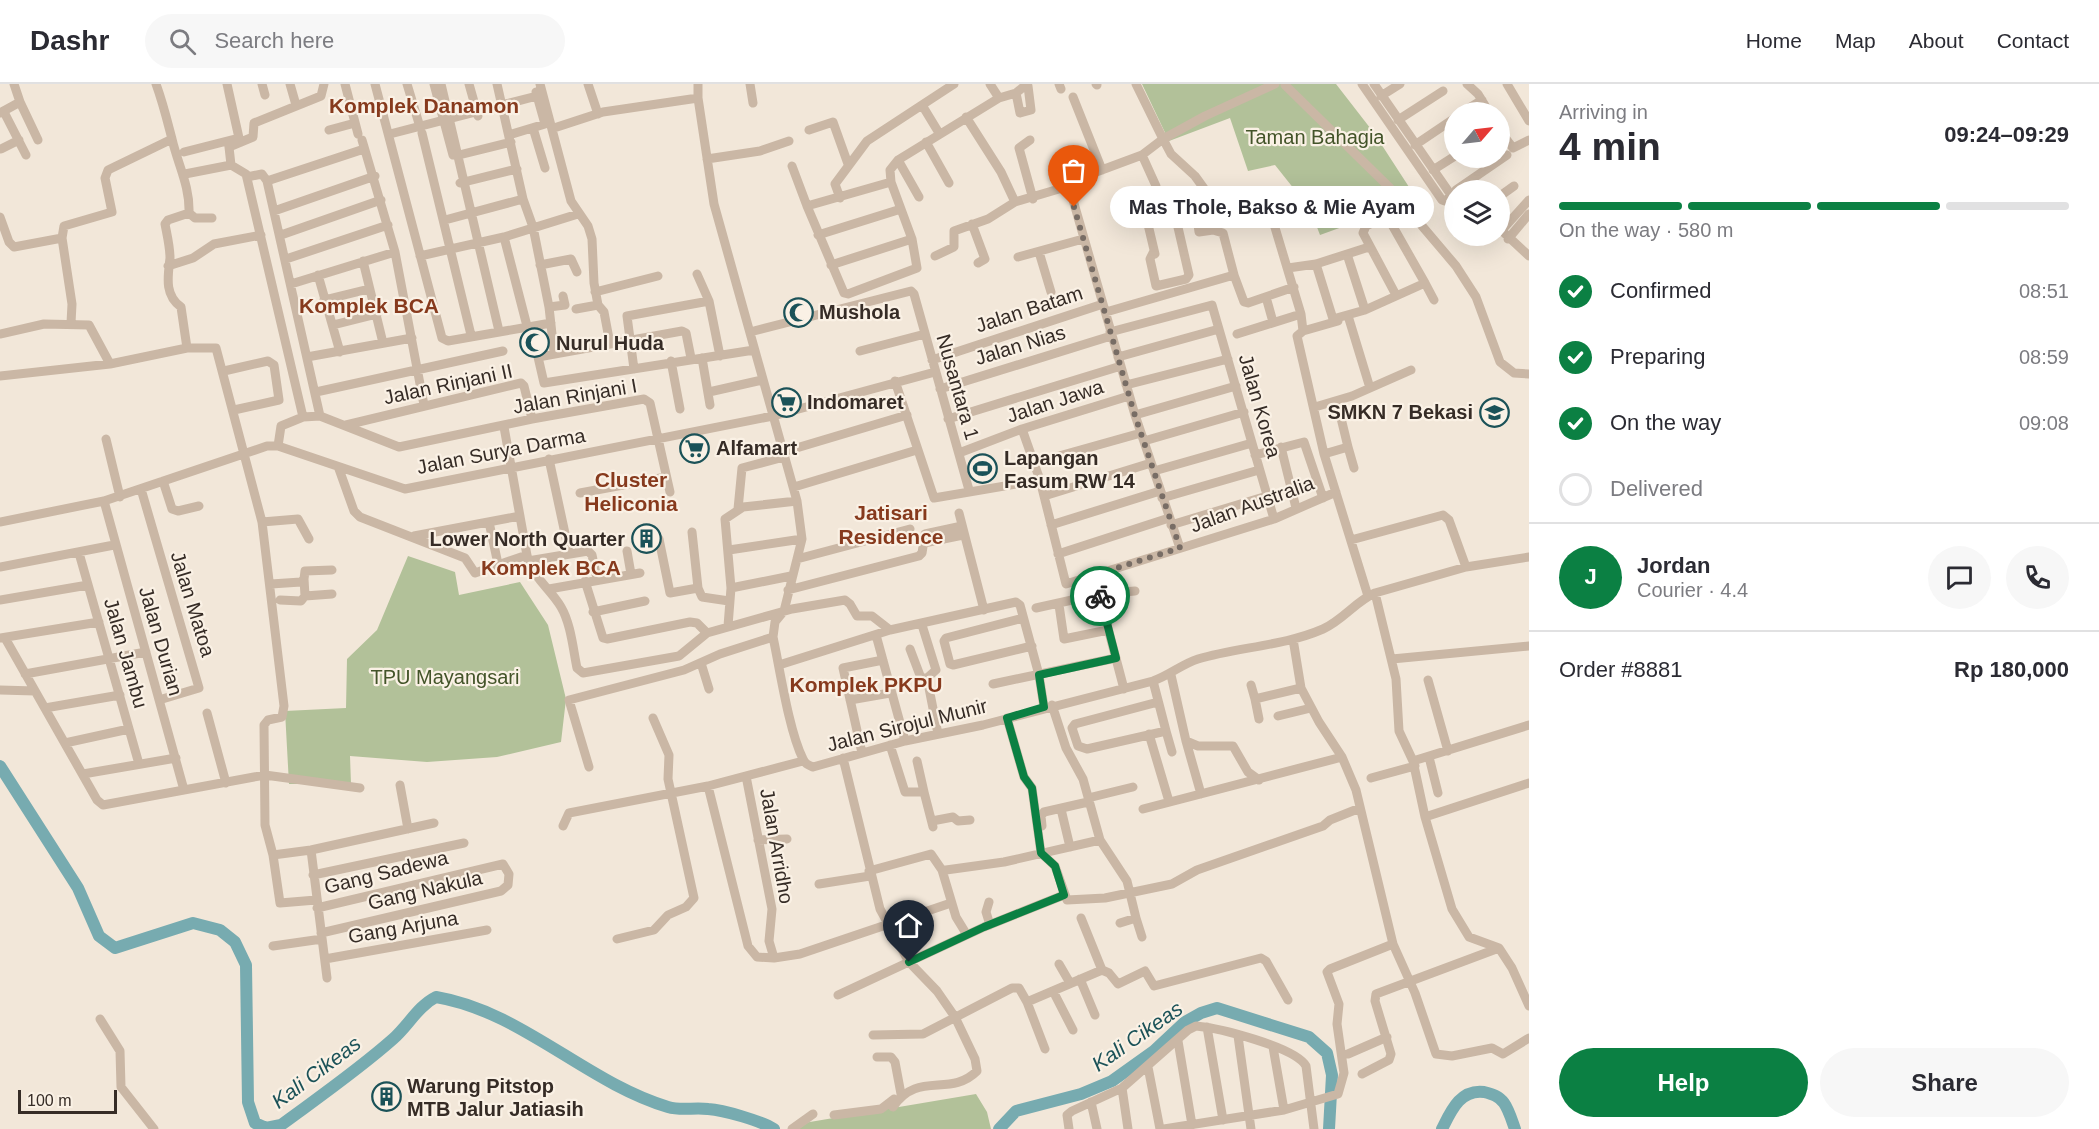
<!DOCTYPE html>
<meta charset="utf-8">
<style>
body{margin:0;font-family:Arial,sans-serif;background:#f7f7f7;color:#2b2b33;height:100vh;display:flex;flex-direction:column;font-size:22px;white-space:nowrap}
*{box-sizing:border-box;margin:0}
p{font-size:20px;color:#7c7c81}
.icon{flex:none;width:33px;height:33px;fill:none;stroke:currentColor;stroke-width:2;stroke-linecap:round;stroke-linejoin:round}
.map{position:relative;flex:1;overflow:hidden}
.details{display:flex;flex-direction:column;background:#fff;width:570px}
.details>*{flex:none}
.needle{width:39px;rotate:62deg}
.controls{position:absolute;left:1444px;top:18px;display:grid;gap:12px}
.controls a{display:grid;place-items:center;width:66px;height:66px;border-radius:50%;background:#fff;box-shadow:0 6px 24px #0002;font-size:30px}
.scale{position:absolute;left:18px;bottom:15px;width:99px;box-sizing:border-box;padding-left:6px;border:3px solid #362c26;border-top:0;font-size:16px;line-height:21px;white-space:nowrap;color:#362c26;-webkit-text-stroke:4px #faf1e5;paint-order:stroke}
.pin{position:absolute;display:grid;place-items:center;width:51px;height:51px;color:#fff;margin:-62px -26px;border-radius:50% 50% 50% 0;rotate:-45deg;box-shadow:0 0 6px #0007}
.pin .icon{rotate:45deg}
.courier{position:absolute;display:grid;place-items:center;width:60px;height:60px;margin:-30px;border:4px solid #0b8043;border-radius:50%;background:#fff;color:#222;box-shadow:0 2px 8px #0007}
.bubble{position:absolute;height:42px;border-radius:21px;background:#fff;box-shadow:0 6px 24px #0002;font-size:20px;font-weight:700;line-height:42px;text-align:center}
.summary em{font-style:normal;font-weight:700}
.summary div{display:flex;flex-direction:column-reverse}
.summary{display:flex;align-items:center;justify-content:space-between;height:102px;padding:0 30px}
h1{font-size:39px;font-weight:700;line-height:45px}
.bar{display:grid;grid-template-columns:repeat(4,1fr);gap:9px 6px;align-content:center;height:72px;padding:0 30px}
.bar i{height:8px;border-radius:4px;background:#e1e1e2}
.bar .selected{background:#0b8043}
.bar p{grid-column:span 4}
.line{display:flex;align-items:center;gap:15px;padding:0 30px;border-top:2px solid #e1e1e2}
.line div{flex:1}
.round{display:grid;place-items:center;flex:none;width:63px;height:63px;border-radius:32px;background:#f7f7f7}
ol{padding:0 30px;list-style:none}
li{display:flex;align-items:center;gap:18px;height:66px}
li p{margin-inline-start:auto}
li .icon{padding:6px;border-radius:50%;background:#0b8043;color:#fff;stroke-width:4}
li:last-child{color:#7c7c81}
li i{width:33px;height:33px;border:3px solid #e1e1e2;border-radius:50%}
.action{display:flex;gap:12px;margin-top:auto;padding:12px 30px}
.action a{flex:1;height:69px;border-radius:36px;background:#0b8043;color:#fff;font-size:24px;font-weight:700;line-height:69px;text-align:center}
.action a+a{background:#f7f7f7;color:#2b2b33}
header{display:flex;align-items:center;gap:36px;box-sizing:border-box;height:84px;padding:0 30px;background:#fff;border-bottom:2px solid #e1e1e2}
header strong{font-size:28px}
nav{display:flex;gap:33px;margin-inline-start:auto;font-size:21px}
.search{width:420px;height:54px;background:#f7f7f7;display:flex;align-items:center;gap:15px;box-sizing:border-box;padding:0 21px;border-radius:33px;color:#7c7c81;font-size:22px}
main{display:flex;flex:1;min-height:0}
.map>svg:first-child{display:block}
.green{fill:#b2c199}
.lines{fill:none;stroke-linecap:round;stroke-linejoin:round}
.stream{stroke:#77abb0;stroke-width:2}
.river{stroke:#77abb0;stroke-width:12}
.minor{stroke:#cab7a5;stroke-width:9}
.done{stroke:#786d65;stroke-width:6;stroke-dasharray:0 10.8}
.route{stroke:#0b8043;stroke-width:8}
.labels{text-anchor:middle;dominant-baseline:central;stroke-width:4.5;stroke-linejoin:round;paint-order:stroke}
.park-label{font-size:20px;fill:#435429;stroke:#faf1e5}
.street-label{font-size:20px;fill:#362c26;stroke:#faf1e5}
.poi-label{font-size:20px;font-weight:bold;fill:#362c26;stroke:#faf1e5;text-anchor:start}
.neighbourhood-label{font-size:21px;font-weight:bold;fill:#873a1d;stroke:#faf1e5}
.water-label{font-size:21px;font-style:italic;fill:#1b5258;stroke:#faf1e5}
</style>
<header>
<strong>Dashr</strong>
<div class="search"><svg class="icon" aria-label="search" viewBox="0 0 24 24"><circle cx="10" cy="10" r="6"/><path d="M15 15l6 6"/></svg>Search here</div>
<nav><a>Home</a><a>Map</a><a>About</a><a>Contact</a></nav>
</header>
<main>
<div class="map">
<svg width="1529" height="1045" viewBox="0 0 1529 1045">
<rect width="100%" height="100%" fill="#f2e7d9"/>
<path class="green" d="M1142,0H1336L1374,49L1409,103L1400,122L1320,151L1310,125L1275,81L1248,87L1230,34L1169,57Z
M993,375L996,389L974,395L970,381Z
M408,472L455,488L459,511L520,498L548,541L566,615L561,658L497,673L427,678L350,672L351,700H289L285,627L346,624L347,575L377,546Z
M976,1010L987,1028L991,1045H793L792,1041Z"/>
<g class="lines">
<path class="stream" d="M1450,115L1455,121"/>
<path class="river" d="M0,682L78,804L99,852L115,864L193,839L220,846L235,858L246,881L248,1018L255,1039L266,1044L281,1041C319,1013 358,986 393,955C408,942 418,922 436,913C521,927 587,999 668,1023C682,1027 694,1023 708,1025C724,1026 761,1037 774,1045
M999,1045L1016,1027L1081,1010L1112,997L1154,967L1185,938L1201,929L1217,924L1309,953L1327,969L1332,991L1329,1045
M1442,1045C1451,1027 1460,1005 1484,1008C1492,1010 1499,1012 1504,1019C1509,1026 1512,1037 1515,1045"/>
<path class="minor" d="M156,0C163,19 167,36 172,55C178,81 190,102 189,129L168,136L165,140C167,151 170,163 170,174C168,192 164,211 181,223L187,264H216L262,438L284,622L282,633L268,636L264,641L265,741L273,771L280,819L316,816
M262,0L265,11
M290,0L296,21
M345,0L358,50
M375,0L442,254L448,257L551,239
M407,0L420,43
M434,0L453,71
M441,0L499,247
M469,0L478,32
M497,0L523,115L533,143L549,223L554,268
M540,0L571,117L588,142L592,155L594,199L598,221L604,228L610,260
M588,0L598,30
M698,0V14L714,120L797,417L802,455L784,527L775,538L773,553C780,586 789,647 803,675C805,680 808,681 813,683L905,657L983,641L1153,597C1170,591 1182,580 1198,575C1238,563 1284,562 1323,545C1343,536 1356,517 1375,509L1466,483L1529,473
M750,0L753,19
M990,0L999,14
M1059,0L1061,5
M1096,0L1097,1
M1136,0L1163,55L1142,71L1072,97L1069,102L1135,331L1180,464
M1275,0L1205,32L1163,55L1171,70L1195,92L1213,117L1229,114L1235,125L1263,122L1270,127L1301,230L1303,247L1297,252L1324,370L1368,512
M1362,0L1442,116L1445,117L1455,108
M1374,0L1451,111
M1467,0L1478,10L1489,28
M1507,0L1529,37
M1285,1L1389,103L1456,182L1476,213L1500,278L1514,289L1529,290
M1016,9L1020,29L1031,26L1028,2
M1381,12L1400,0
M1073,13L1102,86
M20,18L38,56
M922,21L939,49
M1464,27L1482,16
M4,28L26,71
M0,29L20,18L14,0
M966,33L1001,88L1015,118
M1398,36L1443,7
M533,44L545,84
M554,44L603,28L698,14
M329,46L355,39
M809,46L833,38L848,80
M1500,47L1513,64L1529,56
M422,49L471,251
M390,50L537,12
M509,51L545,40L536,8
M362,56L395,168L424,321
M1030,56L1019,64L1033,115
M926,58L949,99
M1415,61L1455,34
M1,65L19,56
M184,68L239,54L227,0
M459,71L511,58
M1142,71L1156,102
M707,75L760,67L789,57
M898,76L919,113
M231,81L229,63L253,53L254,39L321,12L324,0
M792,82L807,122
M1433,86L1455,72
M185,90L231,81L246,90L303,333
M247,93L262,90L267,97L320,332
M267,97L364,65
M891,98L912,155L917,184L848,210L844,209L807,122Z
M891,98L890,86L898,76L999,14L1016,9L1027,0
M460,99L517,85
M1456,106L1507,71
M1500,112L1514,102
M840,114L835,100L867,57L954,0
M1213,117L1196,125L1199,148L1213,146L1223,149L1234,191
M274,127L375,92
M189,129L195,134H212
M1146,132L1155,170
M0,133L9,158L14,163L62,154L72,220L71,239
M445,136L523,115
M972,140L985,175L978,179
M1500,145L1529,172
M1502,146L1529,116
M281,151L381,116
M818,151L901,125
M504,153L527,242
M62,154L64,142L112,128L105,94L108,86L172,55
M1508,155L1529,130
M1154,167L1150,175L1156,202L1186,195L1189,191L1174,126
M1039,168L1051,208
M1347,170L1365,226
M420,172L504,153L578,130
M935,172L954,163V147L988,135L1015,118L1069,102
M1018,173L1083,155
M286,175L388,141
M363,177L383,259
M1316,180L1333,235L1365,226L1425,199L1387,132L1366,142L1363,149L1396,211
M540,181L571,175L577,188
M831,181L912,155
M168,182L193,174L214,160L261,151
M1288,184L1316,180L1369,163
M697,190L709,217L720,272
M318,191L340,268
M1425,199L1434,216
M291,200L395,168
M595,208L658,192
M1266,213L1273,238
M324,216L369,205
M549,223L565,221L563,212
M576,225L598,221
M1106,228L1234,191L1244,218L1248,219L1294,203
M1349,235L1370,304
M333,241L377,230
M1303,247L1338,237
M750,248L911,207L914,210L969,406
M1110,248L1212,221L1274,435
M0,250L44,240L89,241L110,280
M1237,250L1301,230
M860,267L925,250
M307,273L412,254
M1118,273L1219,245
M691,274L686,249L682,247L538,273L544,299L754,266
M702,274L710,321
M932,276L1103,220
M671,277L680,325
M634,285L627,232L709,217
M224,287L268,277L274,281L279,316L234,326
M0,292L110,280L187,264
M895,297L934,414L1040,396
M1126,301L1228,275
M940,305L1111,252
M316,308L503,267
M709,308L762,296
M1315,323L1352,312L1411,286
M1135,331L1236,302
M948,335L1121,282
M346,341L521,299L524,302L532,335
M504,343L528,477C536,496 551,506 561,523C571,540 573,565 577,584L583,589L679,572L707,549L792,525L845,516L850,520L857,532H872L890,546
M1022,345L1040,396L1066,500L1274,435L1336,408
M106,355L120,413
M1144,357L1244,328
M278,362L281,342L303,333L320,332L399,363L532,335L644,315L650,319L670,408
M1281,363L1296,424
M1348,363L1354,384
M783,368L907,331
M959,369L1022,345L1129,312
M1324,370L1348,363L1340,330
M1255,371L1304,358L1323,414
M549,375L569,468
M1034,379L1141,349
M339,385L354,427L360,433L465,474L475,489L527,471
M1154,387L1252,359
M163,397L172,425L178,427L199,422
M794,403L917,366
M141,405L199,604L159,616
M580,409L666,393
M1044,412L1151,379
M1162,414L1259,386
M104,417L184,706
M738,425L742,384L784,373
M959,429L984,526
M0,438L104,417L267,362H278L405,405L773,332L935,288
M262,438L298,435L309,455
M489,438L498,480
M1051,441L1160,407
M1171,441L1267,412
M692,448L698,504
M414,452L520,432
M659,455L670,509L698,504L702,513L729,517
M1351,456L1443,431L1449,436L1466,483
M924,459L963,451
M729,466L802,455
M627,467L631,490
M79,469L139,680
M1058,470L1169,434
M797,475L910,445
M528,477L588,467L592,471L597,495
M0,483L114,461
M1094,491L1124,605
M585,497L603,554L607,555L690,538L697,539L707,549
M271,500L301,498L304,495L305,487L332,486
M731,504L791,492
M549,505L640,489
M788,506L919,472L922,469L925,450L962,442
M1375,509L1396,595L1399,647L1413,677L1425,733L1452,825L1469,853L1499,864L1512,884L1529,922
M305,512L332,510
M0,516L88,501
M280,516L301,517L305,512L304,495
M1059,521L1064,555L1108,546
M1036,524L1099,510L1135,507
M593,528L645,517
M1023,534L946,554L944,557L950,580L953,581L1032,562
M922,541L936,586L927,594L938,650
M728,542L731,504L725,435L743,423L797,417
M876,551L905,657
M0,554L99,538
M5,554L97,716L103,721L265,691L360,704
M1293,555L1301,604L1319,638L1342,673L1356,706L1393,860L1415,909L1436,970L1452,972L1492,964L1503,970L1529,954
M910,565L921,594H927
M1392,575L1529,562
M701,579L709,605
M779,581L890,546L1016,518L1020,521L1039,591L1044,623
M25,590L146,568
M1171,591L1186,657L1198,662H1233L1248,688L1259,696
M1428,596L1448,667
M1153,597L1166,647L1087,665L1078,662L1072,644L1075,640L1158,618
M993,600L1116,574
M1251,601L1255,615L1301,604
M0,606L35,607
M1255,615L1259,635
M850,616L890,609
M1052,621L1066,664L1083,695L1100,756L1127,797L1136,834L1120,839
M45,624L120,611
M207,629L226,699
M1278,632L1311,624
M1007,634L1024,693L1032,704L1041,769L1055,782L1067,816L1105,814L1172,800L1197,786L1323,742L1330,736L1360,724
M1166,647L1172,668
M1149,650L1168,714
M1186,657L1201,710
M65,659L129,645
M890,661L905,708H924L933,743
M862,669L843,584L883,576
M1429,673L1438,709
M843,674L880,825L909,878L937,907L955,933L975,975L977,987C950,1014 918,986 893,1023
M917,677L924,708
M1413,677L1529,641
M589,683L569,616L684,586L720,570L773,553
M83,690L176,674
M746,692L772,825L769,857L774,874
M1371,694L1415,682
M400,701L408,745
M708,702L748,862L757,873L774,874L800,870L951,819
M1088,714L1133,703
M1061,725L1070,763
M1143,725L1342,673
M1425,733L1529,699
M932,737L953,733L958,737L970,736
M563,742L569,729L708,702L803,677
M1042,742L1041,732L1044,728L1088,718
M758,756L787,755
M311,766L327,894
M273,771L311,766L434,739
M942,786L956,833L967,851
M869,787L931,770L942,786H946L1004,778L1100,756
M313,791L464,759
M819,800L870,792
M989,818L986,828L990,841
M317,824L503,780L509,790L508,801L501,807L321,849
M1136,834L1142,853
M617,855L654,846L668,831L686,823L694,814L668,695L669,671L653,634
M273,862L322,855
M325,875L487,846
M1059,880L1070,899
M1102,886L1109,889L1118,900L1145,887L1154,902L1261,874L1266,877L1288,916
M1080,895L1095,931
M1053,907L1073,946
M838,911L984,843L1064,811
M1027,918L1045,965
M100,935L120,967L121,1003L154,1045
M1207,943L1223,1036
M873,951L923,950L1012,904H1019L1027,918L1102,886L1081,834
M1238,952L1251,1045
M1178,957L1192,1041
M1273,963L1284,1026
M1348,970L1387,953
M877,973H891L895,978L901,1010
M1148,983L1160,1045
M1362,990L1389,976L1391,970L1375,917L1376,910L1499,864
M1122,1004L1128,1045
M1091,1018L1097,1045
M834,1031L881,1025L894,1015
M792,1045L813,1030
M1069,1045L1067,1031L1072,1027L1122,1004L1188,946L1196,942C1219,944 1295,963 1306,982L1314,1045
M1164,1045L1284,1026L1338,1010L1344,989L1337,940L1339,920L1327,888L1330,885L1393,860"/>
</g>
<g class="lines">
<path class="done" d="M1074,123L1135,332L1180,464L1094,491L1100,512"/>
<path class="route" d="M909,878L984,843L1064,811L1055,782L1041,769L1032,704L1024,693L1007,634L1044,623L1039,591L1116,574L1100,512"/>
</g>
<defs>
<symbol id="mosque-ring" viewBox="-11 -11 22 22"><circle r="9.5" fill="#faf1e5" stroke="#1b5258" stroke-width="1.5"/><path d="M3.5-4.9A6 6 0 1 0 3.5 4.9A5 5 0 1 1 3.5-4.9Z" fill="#1b5258"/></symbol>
<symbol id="supermarket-ring" viewBox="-11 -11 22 22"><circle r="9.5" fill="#faf1e5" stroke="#1b5258" stroke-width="1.5"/><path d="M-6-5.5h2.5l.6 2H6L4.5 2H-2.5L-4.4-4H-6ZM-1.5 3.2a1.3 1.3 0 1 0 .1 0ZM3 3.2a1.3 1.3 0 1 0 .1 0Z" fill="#1b5258"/></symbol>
<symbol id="school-ring" viewBox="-11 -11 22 22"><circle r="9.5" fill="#faf1e5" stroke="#1b5258" stroke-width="1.5"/><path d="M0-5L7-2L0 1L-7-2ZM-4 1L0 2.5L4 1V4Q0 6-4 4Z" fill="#1b5258"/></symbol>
<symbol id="stadium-ring" viewBox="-11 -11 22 22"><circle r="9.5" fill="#faf1e5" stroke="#1b5258" stroke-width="1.5"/><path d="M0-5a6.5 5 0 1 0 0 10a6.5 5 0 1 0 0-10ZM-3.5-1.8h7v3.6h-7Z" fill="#1b5258"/></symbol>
<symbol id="building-ring" viewBox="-11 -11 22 22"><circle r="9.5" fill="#faf1e5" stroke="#1b5258" stroke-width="1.5"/><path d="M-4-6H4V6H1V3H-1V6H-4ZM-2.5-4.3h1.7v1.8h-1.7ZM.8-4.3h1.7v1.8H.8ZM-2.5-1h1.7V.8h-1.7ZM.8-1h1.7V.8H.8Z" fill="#1b5258"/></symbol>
</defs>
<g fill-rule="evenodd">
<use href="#mosque-ring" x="782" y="212" width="33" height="33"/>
<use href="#mosque-ring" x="518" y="242" width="33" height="33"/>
<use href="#supermarket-ring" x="770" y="302" width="33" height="33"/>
<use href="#school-ring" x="1478" y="312" width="33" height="33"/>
<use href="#supermarket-ring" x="678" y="348" width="33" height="33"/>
<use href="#stadium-ring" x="966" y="368" width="33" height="33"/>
<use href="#building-ring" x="630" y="438" width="33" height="33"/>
<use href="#building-ring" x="370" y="996" width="33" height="33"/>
</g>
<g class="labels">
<g class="park-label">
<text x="1315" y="53">Taman Bahagia</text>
<text x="445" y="593">TPU Mayangsari</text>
</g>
<g class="street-label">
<text transform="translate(1029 225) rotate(-18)">Jalan Batam</text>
<text transform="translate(1020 261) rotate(-17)">Jalan Nias</text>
<text transform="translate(448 300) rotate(-12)">Jalan Rinjani II</text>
<text transform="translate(958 303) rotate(74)">Nusantara 1</text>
<text transform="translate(575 312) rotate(-10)">Jalan Rinjani I</text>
<text transform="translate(1055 317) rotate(-18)">Jalan Jawa</text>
<text transform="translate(1260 322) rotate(74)">Jalan Korea</text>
<text transform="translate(501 367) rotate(-11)">Jalan Surya Darma</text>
<text transform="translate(1252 420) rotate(-20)">Jalan Australia</text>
<text transform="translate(193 520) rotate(73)">Jalan Matoa</text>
<text transform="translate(161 557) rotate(74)">Jalan Durian</text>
<text transform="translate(126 569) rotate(74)">Jalan Jambu</text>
<text transform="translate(907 641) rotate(-14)">Jalan Sirojul Munir</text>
<text transform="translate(777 762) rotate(80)">Jalan Arridho</text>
<text transform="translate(386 788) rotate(-14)">Gang Sadewa</text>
<text transform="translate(425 806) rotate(-13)">Gang Nakula</text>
<text transform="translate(403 843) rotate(-10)">Gang Arjuna</text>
</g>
<g class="poi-label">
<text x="819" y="228">Mushola</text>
<text x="556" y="259">Nurul Huda</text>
<text x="807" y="318">Indomaret</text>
<text x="1473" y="328" text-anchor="end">SMKN 7 Bekasi</text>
<text x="716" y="364">Alfamart</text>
<text x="1004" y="374">Lapangan<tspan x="1004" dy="23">Fasum RW 14</tspan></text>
<text x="625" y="455" text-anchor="end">Lower North Quarter</text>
<text x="407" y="1002">Warung Pitstop<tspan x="407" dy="23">MTB Jalur Jatiasih</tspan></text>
</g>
<g class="neighbourhood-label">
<text x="424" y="21">Komplek Danamon</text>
<text x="369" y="221">Komplek BCA</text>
<text x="631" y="395">Cluster<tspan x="631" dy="24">Heliconia</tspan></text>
<text x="891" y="428">Jatisari<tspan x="891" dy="24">Residence</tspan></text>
<text x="551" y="483">Komplek BCA</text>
<text x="866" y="600">Komplek PKPU</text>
</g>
<g class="water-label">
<text transform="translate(1137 952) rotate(-35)">Kali Cikeas</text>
<text transform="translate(316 988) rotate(-37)">Kali Cikeas</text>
</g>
</g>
</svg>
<div class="controls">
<a><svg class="needle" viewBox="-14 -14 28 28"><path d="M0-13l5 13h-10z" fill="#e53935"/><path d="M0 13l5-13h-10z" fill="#7c7c81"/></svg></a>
<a><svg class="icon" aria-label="layers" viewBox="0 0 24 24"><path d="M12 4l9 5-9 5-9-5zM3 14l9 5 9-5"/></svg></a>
</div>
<div class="scale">100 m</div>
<div class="pin" style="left:1074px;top:123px;background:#ea580c"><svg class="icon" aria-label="bag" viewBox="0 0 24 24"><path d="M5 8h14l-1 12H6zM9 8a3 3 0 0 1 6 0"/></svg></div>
<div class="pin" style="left:909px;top:878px;background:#1f2937"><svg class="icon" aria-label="home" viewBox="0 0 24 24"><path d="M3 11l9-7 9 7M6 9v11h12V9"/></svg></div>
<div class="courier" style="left:1100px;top:512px"><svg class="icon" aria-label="bike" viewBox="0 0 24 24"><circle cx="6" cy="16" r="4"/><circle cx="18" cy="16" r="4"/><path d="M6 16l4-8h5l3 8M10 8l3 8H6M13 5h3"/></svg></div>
<div class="bubble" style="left:1110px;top:102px;width:324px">Mas Thole, Bakso &amp; Mie Ayam</div>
</div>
<section class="details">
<div class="summary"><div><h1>4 min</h1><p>Arriving in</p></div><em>09:24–09:29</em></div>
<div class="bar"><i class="selected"></i><i class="selected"></i><i class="selected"></i><i></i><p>On the way · 580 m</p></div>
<ol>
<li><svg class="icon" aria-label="check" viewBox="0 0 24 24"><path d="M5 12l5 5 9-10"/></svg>Confirmed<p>08:51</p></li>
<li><svg class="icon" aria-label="check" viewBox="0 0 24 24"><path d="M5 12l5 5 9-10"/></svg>Preparing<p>08:59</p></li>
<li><svg class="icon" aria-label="check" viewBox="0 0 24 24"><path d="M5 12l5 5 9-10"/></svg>On the way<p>09:08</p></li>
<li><i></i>Delivered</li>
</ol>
<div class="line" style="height:108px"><b class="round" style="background:#0b8043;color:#fff">J</b><div><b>Jordan</b><p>Courier · 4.4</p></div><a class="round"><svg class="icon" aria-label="chat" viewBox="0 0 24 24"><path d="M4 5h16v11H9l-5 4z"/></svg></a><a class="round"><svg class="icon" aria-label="phone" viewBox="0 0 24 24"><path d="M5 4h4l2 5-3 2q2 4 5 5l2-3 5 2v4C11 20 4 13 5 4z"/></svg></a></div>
<div class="line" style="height:78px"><div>Order #8881</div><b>Rp 180,000</b></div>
<div class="action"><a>Help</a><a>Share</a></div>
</section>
</main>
